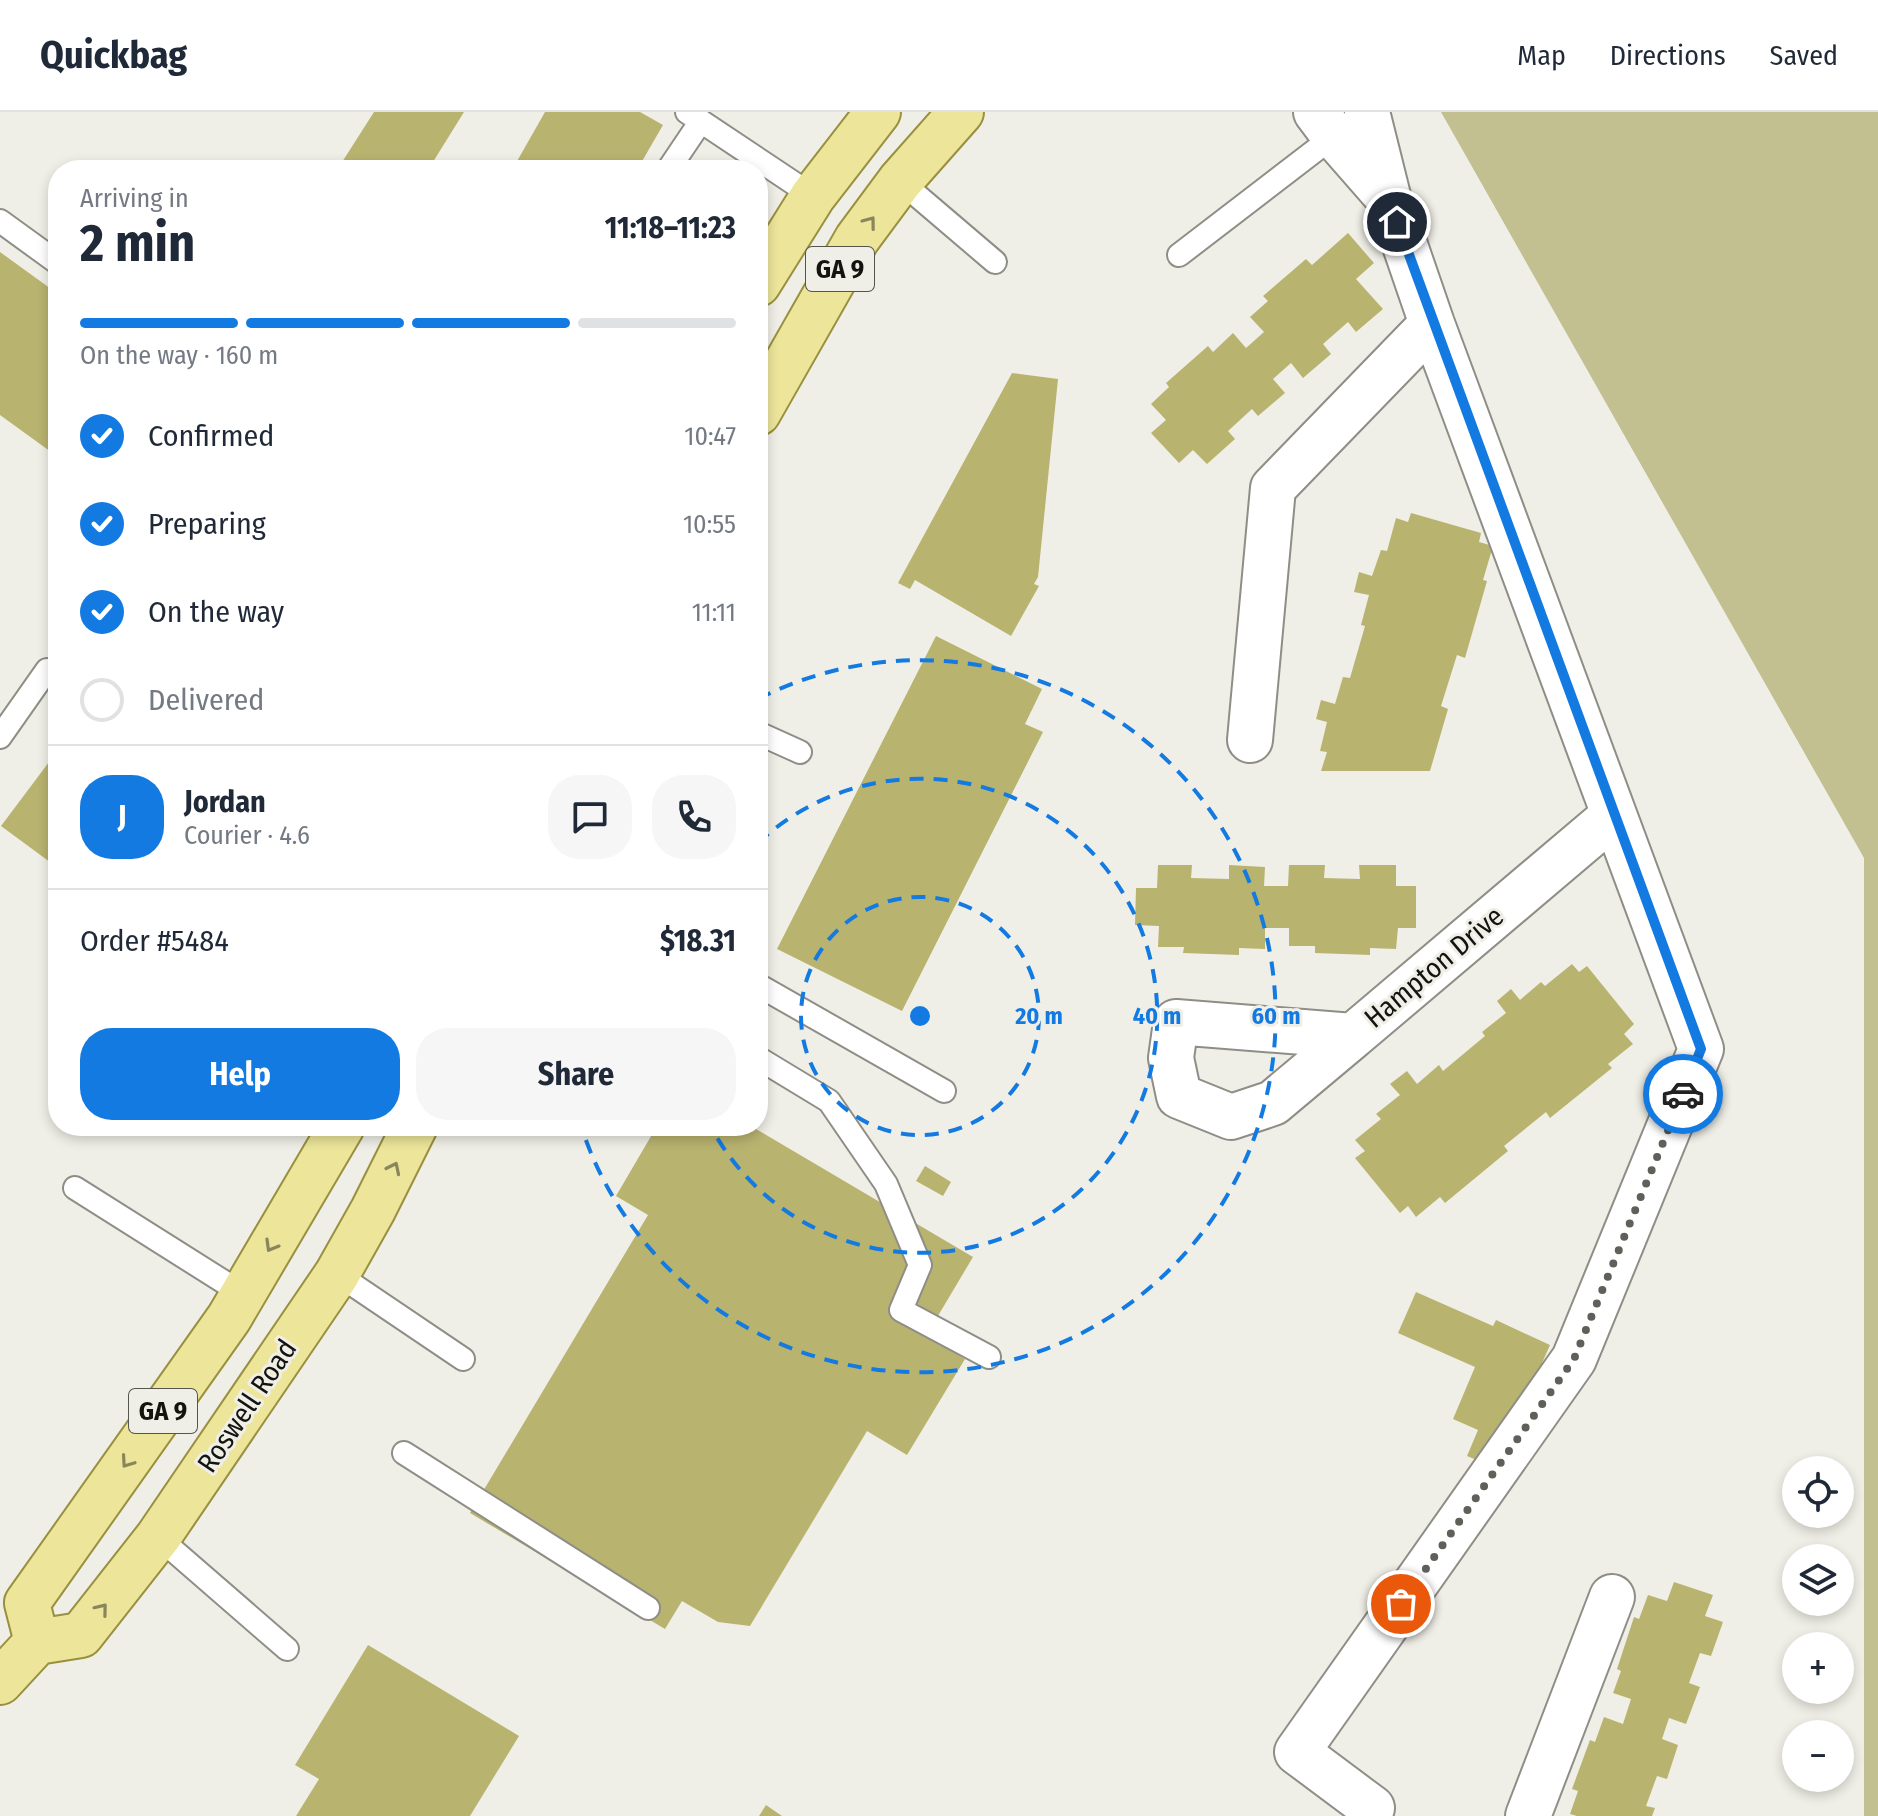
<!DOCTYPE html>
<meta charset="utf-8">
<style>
body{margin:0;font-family:"Fira Sans Condensed",sans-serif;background:#f6f6f7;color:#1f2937;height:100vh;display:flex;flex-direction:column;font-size:30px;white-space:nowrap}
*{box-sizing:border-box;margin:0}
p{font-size:26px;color:#747a83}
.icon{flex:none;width:44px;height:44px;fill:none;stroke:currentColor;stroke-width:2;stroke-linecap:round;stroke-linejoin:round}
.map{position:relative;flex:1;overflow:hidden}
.drawer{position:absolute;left:48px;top:48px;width:720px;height:976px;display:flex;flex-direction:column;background:#fff;border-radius:32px;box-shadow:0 4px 12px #0003}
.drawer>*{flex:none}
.tools{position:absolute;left:1782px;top:1344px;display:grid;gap:16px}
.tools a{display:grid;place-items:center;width:72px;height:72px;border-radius:50%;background:#fff;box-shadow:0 4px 12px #0003;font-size:40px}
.pin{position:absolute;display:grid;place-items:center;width:68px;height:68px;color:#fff;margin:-34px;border:4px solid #fff;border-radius:50%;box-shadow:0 2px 8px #0007}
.courier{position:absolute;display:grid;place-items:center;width:80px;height:80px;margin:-40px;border:6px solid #137ae2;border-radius:50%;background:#fff;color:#222;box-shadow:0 2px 10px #0007}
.summary em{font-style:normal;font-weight:700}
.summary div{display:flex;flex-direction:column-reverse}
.summary{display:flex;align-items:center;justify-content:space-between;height:136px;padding:0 32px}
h1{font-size:52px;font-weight:700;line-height:60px}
.bar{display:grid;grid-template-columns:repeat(4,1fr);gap:12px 8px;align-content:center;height:96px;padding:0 32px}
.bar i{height:10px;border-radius:6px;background:#e0e1e3}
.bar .on{background:#137ae2}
.bar p{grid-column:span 4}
.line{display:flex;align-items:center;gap:20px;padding:0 32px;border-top:2px solid #e0e1e3}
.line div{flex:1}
.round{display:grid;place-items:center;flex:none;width:84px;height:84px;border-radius:32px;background:#f6f6f7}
ol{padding:0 32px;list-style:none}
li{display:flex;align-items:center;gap:24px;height:88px}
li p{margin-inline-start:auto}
li .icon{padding:8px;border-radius:50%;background:#137ae2;color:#fff;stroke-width:4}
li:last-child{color:#747a83}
li i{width:44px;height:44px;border:4px solid #e0e1e3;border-radius:50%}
.primary-button{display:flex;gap:16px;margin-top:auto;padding:16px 32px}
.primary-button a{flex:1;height:92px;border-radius:32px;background:#137ae2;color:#fff;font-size:32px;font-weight:700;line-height:92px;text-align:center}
.primary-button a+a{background:#f6f6f7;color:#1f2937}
header{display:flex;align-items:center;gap:48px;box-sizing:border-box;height:112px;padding:0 40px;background:#fff;border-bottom:2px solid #e0e1e3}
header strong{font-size:38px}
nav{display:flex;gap:44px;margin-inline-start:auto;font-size:28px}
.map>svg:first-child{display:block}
.green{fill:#c2bf90}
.building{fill:#b9b370}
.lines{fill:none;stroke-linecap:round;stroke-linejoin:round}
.service-casing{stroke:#8e8d86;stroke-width:26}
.minor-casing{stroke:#8e8d86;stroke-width:48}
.primary-casing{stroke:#98903e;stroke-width:48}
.service{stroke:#fff;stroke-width:22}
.minor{stroke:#fff;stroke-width:44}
.primary{stroke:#ece59a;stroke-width:44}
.oneway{stroke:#8a865c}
.done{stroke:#60605b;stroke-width:8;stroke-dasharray:0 14.4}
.route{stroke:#137ae2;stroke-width:10}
.ring{fill:none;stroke:#137ae2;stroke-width:4;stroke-dasharray:14 10}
.labels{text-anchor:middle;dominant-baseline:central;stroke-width:6;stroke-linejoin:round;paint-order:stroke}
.shield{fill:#f0efe7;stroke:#555550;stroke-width:2}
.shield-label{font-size:26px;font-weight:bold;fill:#131310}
.street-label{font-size:28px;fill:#131310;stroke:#f0efe7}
.centre{fill:#137ae2;stroke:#f0efe7;stroke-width:4}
.ring-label{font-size:24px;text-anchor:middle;font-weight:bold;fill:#137ae2;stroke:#f0efe7;stroke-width:6;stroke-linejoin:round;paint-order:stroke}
</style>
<header>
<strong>Quickbag</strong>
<nav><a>Map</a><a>Directions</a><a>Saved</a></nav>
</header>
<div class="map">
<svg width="1878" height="1704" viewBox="0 0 1878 1704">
<rect width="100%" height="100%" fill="#f0efe7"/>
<path class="green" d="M1441,0H1878V1704H1864V746Z"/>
<path class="building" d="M374,0H464L428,58H337Z
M545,0H640L663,13L637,58H512Z
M1348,121L1374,151L1356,167L1383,197L1356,220L1348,210L1323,232L1331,242L1303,266L1291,251L1273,267L1285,281L1258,304L1252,297L1228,319L1235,327L1207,352L1193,338L1179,351L1151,321L1166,308L1151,292L1169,275L1166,271L1208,234L1213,240L1233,221L1246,236L1264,220L1250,205L1268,189L1263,184L1306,147L1312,153Z
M0,140L58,182V345L0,303Z
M1012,261L1058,267L1038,465L1034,472L1039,474L1011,524L915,468L910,477L898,471Z
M1411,401L1481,421L1479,430L1493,434L1483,468L1487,469L1465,546L1457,543L1441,594L1448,597L1430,659H1321L1327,640L1320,639L1327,610L1316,607L1321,588L1335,592L1343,565L1350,566L1365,514L1361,513L1369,483L1354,480L1359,460L1372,464L1381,438L1387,439L1396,406L1408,410Z
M936,524L1042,577L1025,612L1043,620L902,899L777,837Z
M58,638V756L1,714Z
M1158,753H1192L1191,766L1229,767V753L1265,755L1264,774H1288L1289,753H1325L1324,766L1360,767L1359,753H1396V774H1416V816H1398L1396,837L1370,836V843L1315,841V834H1289V816H1265V837L1239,836V843L1183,841L1184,835H1158L1159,814L1135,813L1136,776H1157Z
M1572,852L1579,860L1587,854L1634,912L1624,922L1633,932L1608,952L1612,956L1550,1006L1546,1000L1504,1034L1508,1039L1445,1091L1440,1085L1416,1105L1408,1094L1400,1101L1355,1046L1365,1039L1355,1028L1381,1007L1376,1002L1400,983L1390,972L1407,959L1417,972L1439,953L1443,959L1485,924L1482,920L1506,901L1497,889L1511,877L1520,888L1541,870L1545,874Z
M657,1014H751L973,1145L926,1224L965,1247L907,1343L867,1319L750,1514L718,1510L682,1489L665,1517L470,1401L648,1103L616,1084Z
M925,1054L951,1070L943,1084L916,1069Z
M1416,1180L1493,1214L1496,1208L1550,1233L1542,1251L1548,1254L1496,1356L1467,1344L1478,1318L1453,1307L1475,1255L1398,1221Z
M1674,1470L1713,1483L1705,1504L1723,1510L1711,1544L1700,1541L1689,1571L1700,1575L1686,1612L1669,1606L1662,1627L1678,1633L1667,1667L1657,1664L1646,1694L1655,1696L1652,1704H1577L1570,1702L1578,1679L1572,1677L1590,1628L1595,1630L1604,1605L1623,1612L1631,1587L1613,1581L1621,1559L1617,1557L1634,1505L1639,1507L1648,1483L1667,1489Z
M368,1533L519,1624L470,1704H296L319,1667L295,1653Z
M766,1693L782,1704H759Z"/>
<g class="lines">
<defs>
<path id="service" d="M687,0L813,84
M668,58L701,9
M900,69L995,150
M0,109L58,151
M1179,143L1334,24
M758,621L800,640
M0,625L47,558L58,566
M758,873L944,979
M758,946L829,989L886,1072L920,1153L901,1198L989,1245
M75,1076L243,1182
M337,1162L463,1247
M404,1341L648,1496
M158,1425L287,1537"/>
<path id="minor" d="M1316,0L1334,24L1383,80
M1367,0L1388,84L1432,212L1701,937L1574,1247L1297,1640L1372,1696L1369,1704
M1250,628L1273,376L1432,212
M1353,924L1273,991L1231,1005L1179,984L1171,946L1176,910L1353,924L1614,703
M1528,1704L1612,1485"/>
<path id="primary" d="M758,172L813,84L878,0
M758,301L857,127L900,69L961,0
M37,1530L27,1491L229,1206L342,1014
M0,1570L37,1530L81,1523L158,1425L337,1162L373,1098L415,1014"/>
</defs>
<use href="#service" class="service-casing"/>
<use href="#minor" class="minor-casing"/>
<use href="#primary" class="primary-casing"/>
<use href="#service" class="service"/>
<use href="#minor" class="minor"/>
<use href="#primary" class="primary"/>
</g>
<defs><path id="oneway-chevron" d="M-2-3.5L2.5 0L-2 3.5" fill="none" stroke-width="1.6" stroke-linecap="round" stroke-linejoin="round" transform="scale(2)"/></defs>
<g class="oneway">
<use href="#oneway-chevron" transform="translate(870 110) rotate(-53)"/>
<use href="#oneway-chevron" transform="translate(394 1056) rotate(-64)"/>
<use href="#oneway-chevron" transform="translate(271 1134) rotate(120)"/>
<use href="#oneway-chevron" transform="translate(127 1350) rotate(125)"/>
<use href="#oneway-chevron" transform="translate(102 1497) rotate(-51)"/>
</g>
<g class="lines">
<path class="done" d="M1401,1492L1574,1247L1683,982"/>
<path class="route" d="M1397,110L1701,937L1683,982"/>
</g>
<g class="ring">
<circle cx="920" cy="904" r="119"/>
<path d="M758 731A237 237 0 1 1 711 1015"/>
<path d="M758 587A356 356 0 1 1 581 1014"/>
</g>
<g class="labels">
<g class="shield">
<rect x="806" y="135" width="68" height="44" rx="6"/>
<rect x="129" y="1277" width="68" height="44" rx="6"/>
</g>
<g class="shield-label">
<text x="840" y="157">GA 9</text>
<text x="163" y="1299">GA 9</text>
</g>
<g class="street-label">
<text transform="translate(1434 855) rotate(-40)">Hampton Drive</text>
<text transform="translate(247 1294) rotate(-56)">Roswell Road</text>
</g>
</g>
<circle cx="920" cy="904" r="12" class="centre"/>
<g class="ring-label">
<text x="1039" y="912">20 m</text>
<text x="1157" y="912">40 m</text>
<text x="1276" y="912">60 m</text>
</g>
</svg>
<div class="tools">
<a><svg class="icon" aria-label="locate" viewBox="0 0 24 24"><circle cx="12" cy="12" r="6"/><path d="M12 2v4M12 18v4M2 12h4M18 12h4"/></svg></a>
<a><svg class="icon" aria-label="layers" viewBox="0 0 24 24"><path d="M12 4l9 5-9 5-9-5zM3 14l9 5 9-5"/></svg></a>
<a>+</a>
<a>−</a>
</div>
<div class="pin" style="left:1401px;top:1492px;background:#ea580c"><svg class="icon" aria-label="bag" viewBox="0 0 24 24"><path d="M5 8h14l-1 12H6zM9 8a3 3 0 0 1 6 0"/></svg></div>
<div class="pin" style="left:1397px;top:110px;background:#1f2937"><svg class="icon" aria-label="home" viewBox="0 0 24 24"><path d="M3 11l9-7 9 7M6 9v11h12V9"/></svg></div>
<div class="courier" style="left:1683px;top:982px"><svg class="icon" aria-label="car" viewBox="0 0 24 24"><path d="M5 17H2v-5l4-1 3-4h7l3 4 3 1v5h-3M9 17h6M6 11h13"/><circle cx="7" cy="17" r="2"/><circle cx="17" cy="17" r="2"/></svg></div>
<section class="drawer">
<div class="summary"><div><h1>2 min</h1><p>Arriving in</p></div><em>11:18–11:23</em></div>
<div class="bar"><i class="on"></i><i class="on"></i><i class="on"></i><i></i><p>On the way · 160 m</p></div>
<ol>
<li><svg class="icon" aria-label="check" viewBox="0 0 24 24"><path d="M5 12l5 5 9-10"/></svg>Confirmed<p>10:47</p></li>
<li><svg class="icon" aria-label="check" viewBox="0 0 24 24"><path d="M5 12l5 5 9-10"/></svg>Preparing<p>10:55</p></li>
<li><svg class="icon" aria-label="check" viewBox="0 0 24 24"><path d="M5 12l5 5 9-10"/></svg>On the way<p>11:11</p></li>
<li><i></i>Delivered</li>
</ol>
<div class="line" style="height:144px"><b class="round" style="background:#137ae2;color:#fff">J</b><div><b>Jordan</b><p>Courier · 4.6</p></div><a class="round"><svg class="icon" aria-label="chat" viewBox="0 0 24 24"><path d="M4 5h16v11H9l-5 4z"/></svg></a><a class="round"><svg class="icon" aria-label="phone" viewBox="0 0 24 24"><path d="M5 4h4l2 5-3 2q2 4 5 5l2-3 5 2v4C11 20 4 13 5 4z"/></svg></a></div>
<div class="line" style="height:104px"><div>Order #5484</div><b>$18.31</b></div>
<div class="primary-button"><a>Help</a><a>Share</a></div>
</section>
</div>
